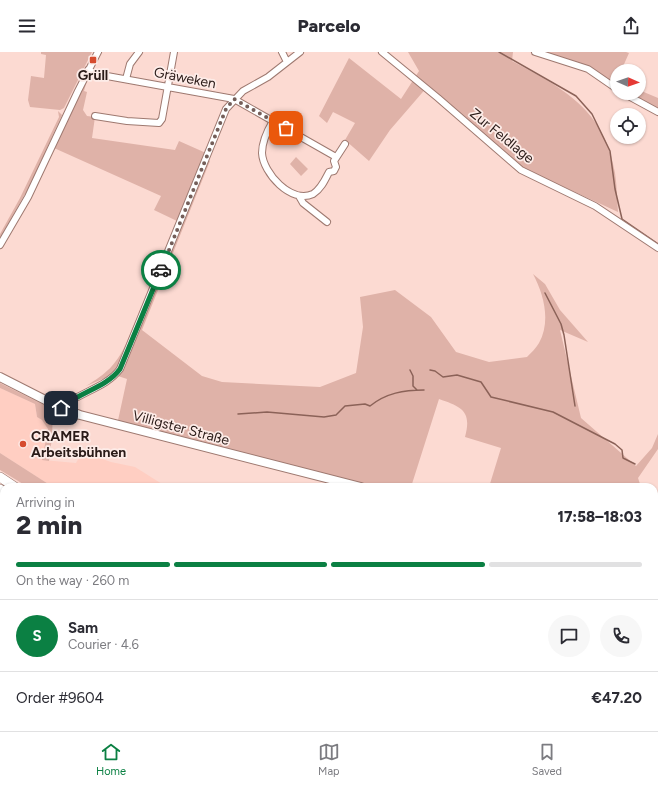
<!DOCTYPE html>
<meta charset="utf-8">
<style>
body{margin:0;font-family:Figtree,sans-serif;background:#f7f7f7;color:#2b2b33;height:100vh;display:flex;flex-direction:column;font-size:15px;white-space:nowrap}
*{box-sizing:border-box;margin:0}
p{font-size:13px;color:#7c7c81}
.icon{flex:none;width:22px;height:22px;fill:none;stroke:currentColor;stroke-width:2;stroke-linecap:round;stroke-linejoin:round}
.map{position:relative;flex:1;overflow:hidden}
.drawer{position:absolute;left:0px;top:431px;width:658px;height:248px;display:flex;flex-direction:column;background:#fff;border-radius:12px 12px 0 0;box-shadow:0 1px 3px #0004}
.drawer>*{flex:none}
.needle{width:26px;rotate:92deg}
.fabs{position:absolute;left:610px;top:12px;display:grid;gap:8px}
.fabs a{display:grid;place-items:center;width:36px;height:36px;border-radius:50%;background:#fff;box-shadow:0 1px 3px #0004;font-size:20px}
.pin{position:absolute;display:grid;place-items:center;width:34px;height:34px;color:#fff;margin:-17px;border-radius:8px;box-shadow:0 2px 6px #0006}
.courier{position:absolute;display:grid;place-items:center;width:40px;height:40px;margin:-20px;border:3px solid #0b8043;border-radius:50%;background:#fff;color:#222;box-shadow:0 1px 5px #0007}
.overview em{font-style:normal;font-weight:800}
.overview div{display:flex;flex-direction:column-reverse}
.overview{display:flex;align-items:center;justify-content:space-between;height:68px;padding:0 16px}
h1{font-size:26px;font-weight:800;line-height:30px}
.bar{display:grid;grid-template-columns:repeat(4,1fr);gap:6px 4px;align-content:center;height:48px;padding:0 16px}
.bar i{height:5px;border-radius:3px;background:#e1e1e2}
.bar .active{background:#0b8043}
.bar p{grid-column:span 4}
.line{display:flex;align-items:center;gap:10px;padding:0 16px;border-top:1px solid #e1e1e2}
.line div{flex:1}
.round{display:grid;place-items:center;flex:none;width:42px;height:42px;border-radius:21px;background:#f7f7f7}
header{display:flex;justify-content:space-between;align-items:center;height:52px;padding:0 16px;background:#fff;font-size:18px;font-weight:800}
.menu{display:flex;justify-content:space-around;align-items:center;height:56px;border-top:1px solid #e1e1e2;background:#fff;font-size:11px;color:#7c7c81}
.menu a{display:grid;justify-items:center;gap:2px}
.menu .active{color:#0b8043}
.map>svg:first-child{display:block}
.built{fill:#ffcec2}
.green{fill:#dfb2a8}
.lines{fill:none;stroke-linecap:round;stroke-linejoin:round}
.stream{stroke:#8b6258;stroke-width:1.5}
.minor-casing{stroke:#9e7970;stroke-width:8}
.major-casing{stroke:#9e7970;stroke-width:10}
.highway-casing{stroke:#9e7970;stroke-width:10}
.minor{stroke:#fff;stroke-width:6}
.major{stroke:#fff;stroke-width:8}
.highway{stroke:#fff;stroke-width:9}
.done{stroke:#745e59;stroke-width:4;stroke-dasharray:0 7.2}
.route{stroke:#0b8043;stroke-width:5}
.poi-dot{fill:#d64b2e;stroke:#fdece8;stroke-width:1.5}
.labels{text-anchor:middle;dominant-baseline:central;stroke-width:3.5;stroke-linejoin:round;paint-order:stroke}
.poi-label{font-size:14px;font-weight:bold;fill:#2a1b18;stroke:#fdece8}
.street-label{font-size:14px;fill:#2a1b18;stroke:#fdece8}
</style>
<header><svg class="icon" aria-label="menu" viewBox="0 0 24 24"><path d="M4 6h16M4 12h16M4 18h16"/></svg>Parcelo<svg class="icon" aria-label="share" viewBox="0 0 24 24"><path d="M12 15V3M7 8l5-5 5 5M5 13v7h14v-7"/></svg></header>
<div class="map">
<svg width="658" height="679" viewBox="0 0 658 679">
<rect width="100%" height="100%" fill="#fcdad2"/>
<path class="built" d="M0,336L35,352L37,365L42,368L48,377L43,408L76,411L82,400L111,410L135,415L162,432V435H53L0,401Z"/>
<path class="green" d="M41,0H92L64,56L60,58L30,55L28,48L31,24L44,26L46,3L41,2Z
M408,0H513L512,9C563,36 605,58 615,121C617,134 617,147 618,160L523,116L428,34L390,78L369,109L345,88L355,71L333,60L327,71L319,64L349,6L401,47L419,19Z
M547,0H626L629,1L621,19H617V37L588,17L547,5Z
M88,25L84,39L87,40L83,58L87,64L95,65L92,86L175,98L179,89L206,101L118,315L110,324L86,334C107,321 115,314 126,292L177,169L154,158L161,144L54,96L86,27Z
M639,38L658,46V60L623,41H639Z
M58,59L62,63L30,133L0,186V182L20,146L59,65Z
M296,105L308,117L301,124L290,112Z
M206,107L210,109L142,278L202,324L222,330L320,335L356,321L363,275L360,245L395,238L431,265L456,300L489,310L527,305C531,301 536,296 539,291C551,269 544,243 533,222L545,232L560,258L588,290L560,278L581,366L636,414L652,396L658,382V397L638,426L641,435H489L501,396L465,385C472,359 462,355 439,347L411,435H372L117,373L127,327L115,323Z
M0,331L50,356C55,373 51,391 49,409L42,408L48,377L42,368L37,365L35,352L0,336Z
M0,401L53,435H28L0,418Z
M0,453L4,456V675H262L266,679H0Z
M299,675H584L588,679H303Z"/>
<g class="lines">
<path class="stream" d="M499,0L576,44L592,62L610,99L615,137L622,167L658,192
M545,241L561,272L564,283L575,354
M410,318L413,324V334L417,338
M430,318L435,319L443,325L457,323L481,330L491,345L553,360L615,392L622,398L623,406L635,412
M238,362L267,360L324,365L336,363L345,354L365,352L370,354C386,341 404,338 424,338
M546,675L548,679"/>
<defs>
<path id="minor" d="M282,0L287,10
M382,0L438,46L521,118L595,154L658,196
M535,0L588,17L617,37
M88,18L96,22L234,47L336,105
M126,27L130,12L139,0
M623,41L658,60
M95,64L127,69L159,71L162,67L174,0
M273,69C267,79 262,89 262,101C263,121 291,152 313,142C321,137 325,128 329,120L334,119L336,115L334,109L345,92
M299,144L303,151L327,170
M0,193L28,145L78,39L98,0
M61,356C79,340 106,336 120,317L226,57L243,39L268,25L300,0"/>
<path id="major" d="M0,325L61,356L80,363L361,435
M590,675L595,679"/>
<path id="highway" d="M0,425L15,435
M0,437L4,440
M273,675L277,679
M288,675L291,679"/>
</defs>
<use href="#minor" class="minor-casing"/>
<use href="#major" class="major-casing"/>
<use href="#highway" class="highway-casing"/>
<use href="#minor" class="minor"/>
<use href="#major" class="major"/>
<use href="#highway" class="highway"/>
</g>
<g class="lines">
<path class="done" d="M161,218L226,57L234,47L286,76"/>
<path class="route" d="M61,356C79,340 106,336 120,317L161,218"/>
</g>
<g class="poi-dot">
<rect x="89" y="4" width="8" height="8" rx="2"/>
<circle cx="23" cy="392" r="4"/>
</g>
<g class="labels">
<g class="poi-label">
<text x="93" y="23">Grüll</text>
<text x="31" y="384" text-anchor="start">CRAMER<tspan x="31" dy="16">Arbeitsbühnen</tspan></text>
</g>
<g class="street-label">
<text transform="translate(185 26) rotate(11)">Gräweken</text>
<text transform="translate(502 84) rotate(39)">Zur Feldlage</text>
<text transform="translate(181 376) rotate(15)">Villigster Straße</text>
</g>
</g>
</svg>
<div class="fabs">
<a><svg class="needle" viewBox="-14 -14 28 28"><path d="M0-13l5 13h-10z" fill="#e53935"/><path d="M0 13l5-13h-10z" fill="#7c7c81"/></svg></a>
<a><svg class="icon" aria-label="locate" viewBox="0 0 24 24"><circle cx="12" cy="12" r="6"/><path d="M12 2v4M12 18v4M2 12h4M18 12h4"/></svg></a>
</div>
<div class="pin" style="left:286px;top:76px;background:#ea580c"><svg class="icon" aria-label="bag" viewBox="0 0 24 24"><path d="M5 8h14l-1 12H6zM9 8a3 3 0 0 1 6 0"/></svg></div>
<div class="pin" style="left:61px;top:356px;background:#1f2937"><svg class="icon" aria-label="home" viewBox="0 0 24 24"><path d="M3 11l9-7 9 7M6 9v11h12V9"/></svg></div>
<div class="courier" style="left:161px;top:218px"><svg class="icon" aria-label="car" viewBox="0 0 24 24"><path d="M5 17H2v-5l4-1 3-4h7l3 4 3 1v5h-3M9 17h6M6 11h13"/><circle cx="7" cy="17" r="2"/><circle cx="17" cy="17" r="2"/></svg></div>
<section class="drawer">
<div class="overview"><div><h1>2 min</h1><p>Arriving in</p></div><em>17:58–18:03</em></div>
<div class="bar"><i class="active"></i><i class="active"></i><i class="active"></i><i></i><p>On the way · 260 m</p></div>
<div class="line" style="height:72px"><b class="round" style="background:#0b8043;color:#fff">S</b><div><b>Sam</b><p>Courier · 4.6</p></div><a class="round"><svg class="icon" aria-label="chat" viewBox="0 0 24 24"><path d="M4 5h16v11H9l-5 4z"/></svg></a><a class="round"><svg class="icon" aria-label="phone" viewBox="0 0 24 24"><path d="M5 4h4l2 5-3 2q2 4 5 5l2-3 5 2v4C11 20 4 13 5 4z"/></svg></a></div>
<div class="line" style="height:52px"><div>Order #9604</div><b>€47.20</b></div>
</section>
</div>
<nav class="menu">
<a class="active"><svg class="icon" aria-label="home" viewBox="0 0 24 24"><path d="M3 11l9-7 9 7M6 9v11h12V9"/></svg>Home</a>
<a><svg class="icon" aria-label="map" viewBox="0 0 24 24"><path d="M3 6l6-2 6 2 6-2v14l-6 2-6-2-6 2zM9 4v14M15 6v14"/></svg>Map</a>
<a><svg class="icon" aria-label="saved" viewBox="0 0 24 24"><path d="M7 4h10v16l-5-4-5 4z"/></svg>Saved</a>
</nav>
